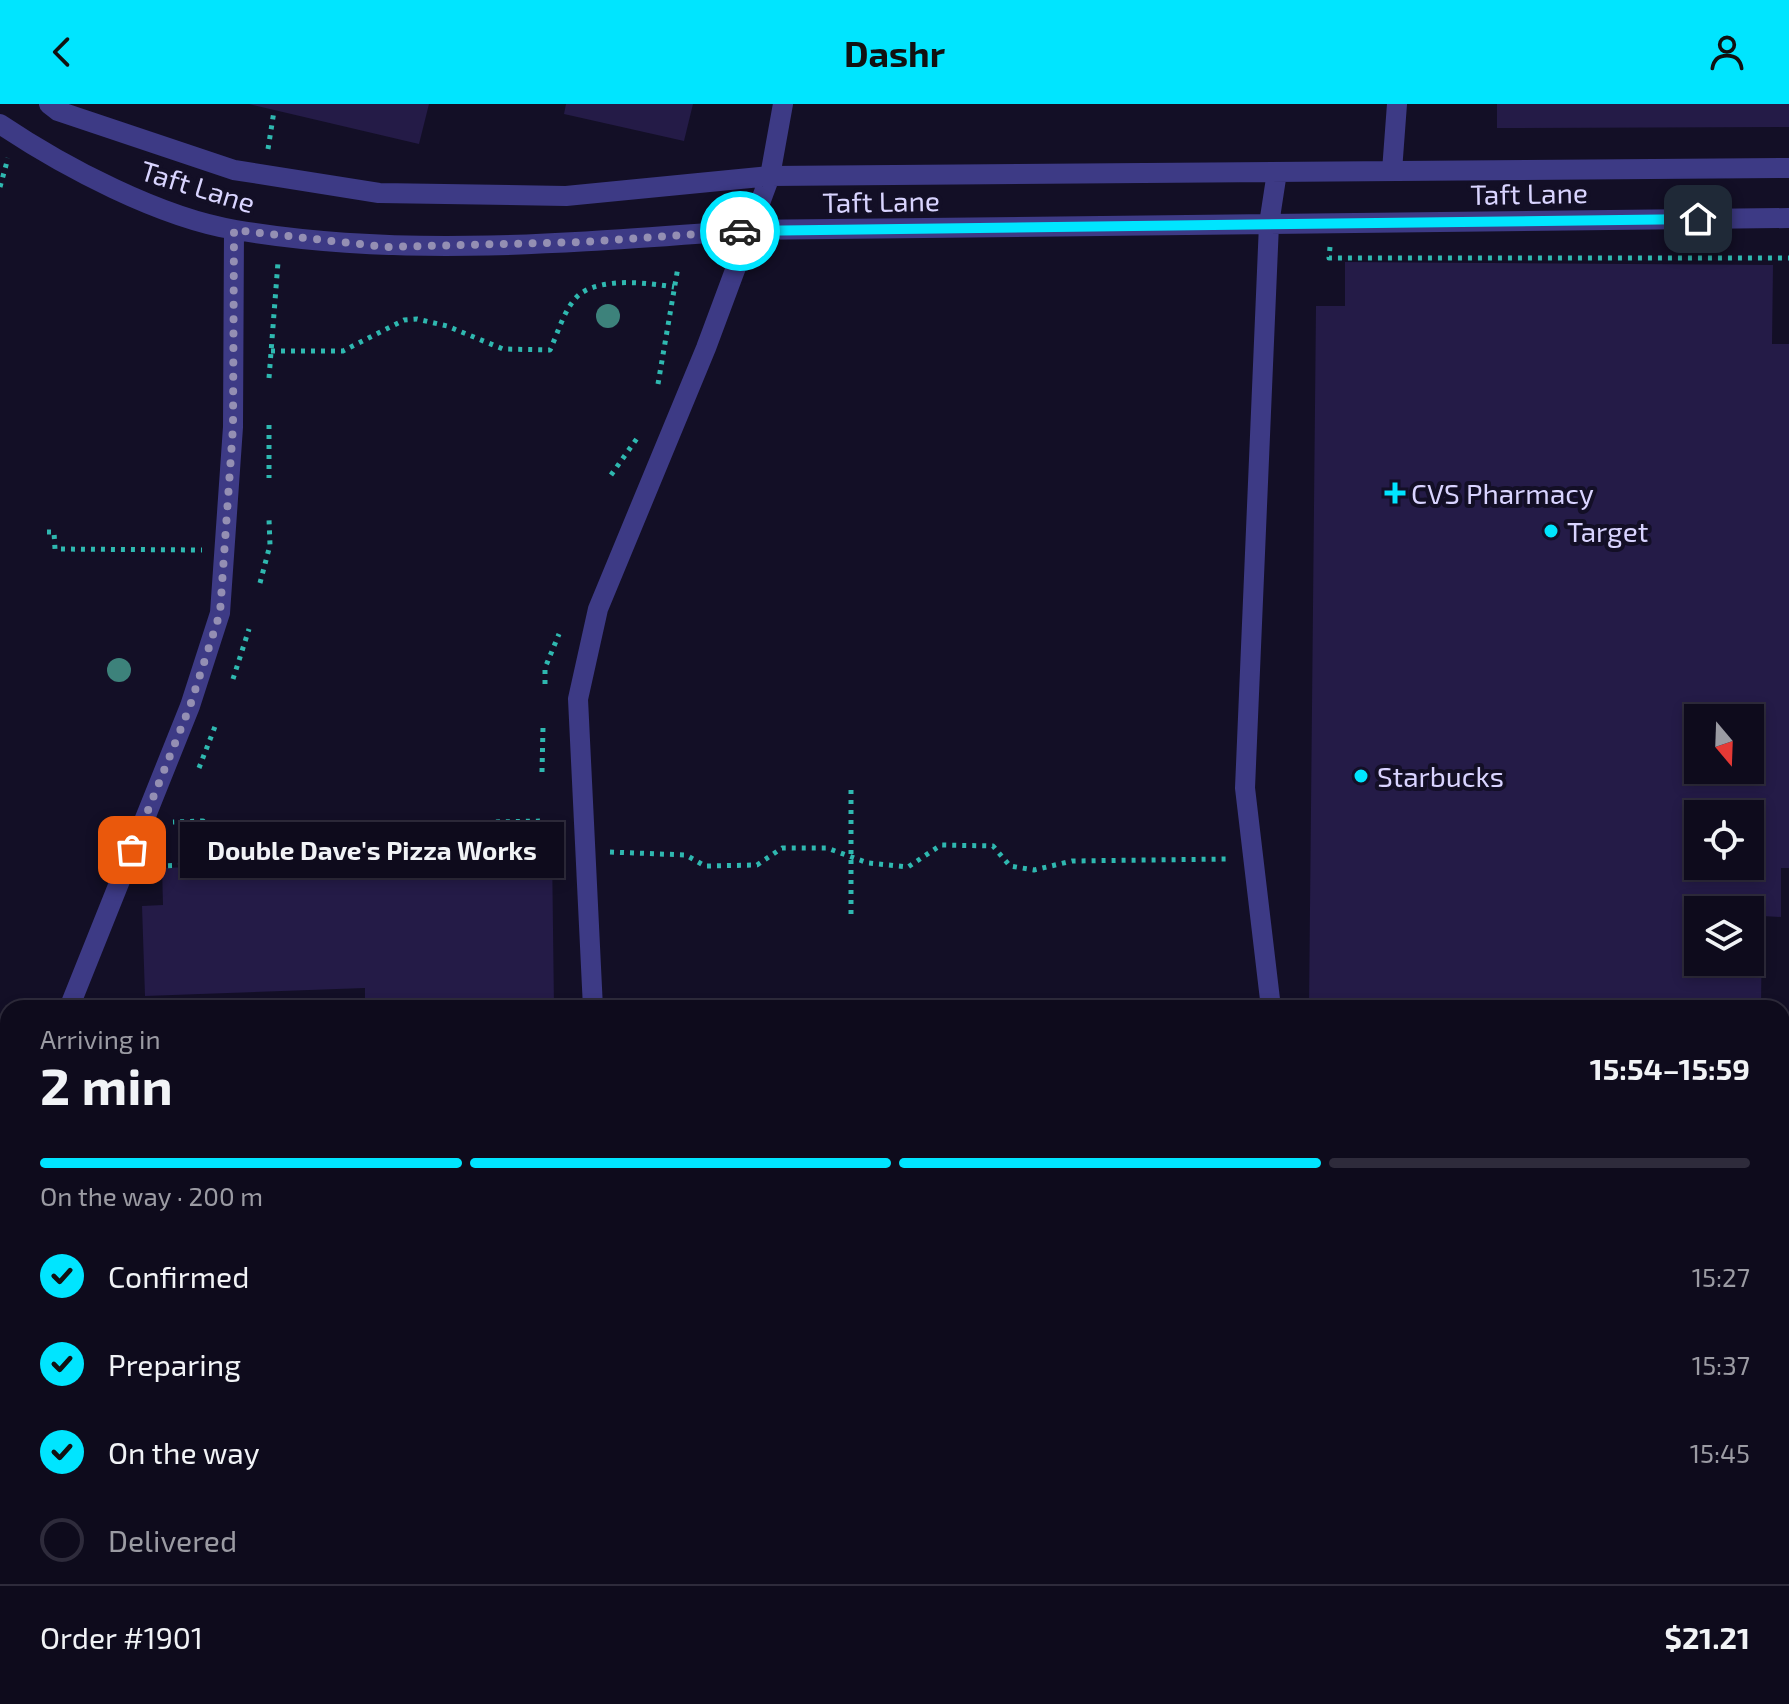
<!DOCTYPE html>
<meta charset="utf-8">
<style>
body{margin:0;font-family:"Exo 2",sans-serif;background:#171425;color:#f1f3f6;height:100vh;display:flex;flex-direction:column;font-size:30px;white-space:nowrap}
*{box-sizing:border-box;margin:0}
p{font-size:26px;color:#9b9ba3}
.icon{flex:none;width:44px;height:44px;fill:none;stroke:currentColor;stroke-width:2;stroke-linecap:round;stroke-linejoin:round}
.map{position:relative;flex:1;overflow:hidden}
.sheet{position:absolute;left:0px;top:896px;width:1790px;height:704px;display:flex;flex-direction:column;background:#0e0b1c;border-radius:24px 24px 0 0;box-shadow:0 4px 12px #0003,0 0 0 2px #2e2b3b}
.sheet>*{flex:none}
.needle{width:52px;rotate:161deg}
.tools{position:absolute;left:1684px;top:600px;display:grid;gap:16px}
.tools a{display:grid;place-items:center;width:80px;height:80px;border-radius:0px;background:#0e0b1c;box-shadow:0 4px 12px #0003,0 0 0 2px #2e2b3b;font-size:40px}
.pin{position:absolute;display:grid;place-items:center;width:68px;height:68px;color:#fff;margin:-34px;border-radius:16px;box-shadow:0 4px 12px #0006}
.courier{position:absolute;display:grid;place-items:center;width:80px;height:80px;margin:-40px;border:6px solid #00e5ff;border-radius:50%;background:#fff;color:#222;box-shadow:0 2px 10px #0007}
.bubble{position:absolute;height:56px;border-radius:0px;background:#0e0b1c;box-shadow:0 4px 12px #0003,0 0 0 2px #2e2b3b;font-size:26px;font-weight:700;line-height:56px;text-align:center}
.overview em{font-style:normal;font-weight:700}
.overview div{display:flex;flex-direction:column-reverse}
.overview{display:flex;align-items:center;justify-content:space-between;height:136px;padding:0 40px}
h1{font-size:52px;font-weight:700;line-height:60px}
.bar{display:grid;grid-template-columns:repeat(4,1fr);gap:12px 8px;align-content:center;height:96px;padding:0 40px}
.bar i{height:10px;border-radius:6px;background:#2e2b3b}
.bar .on{background:#00e5ff}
.bar p{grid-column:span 4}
.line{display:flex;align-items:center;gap:20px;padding:0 40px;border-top:2px solid #2e2b3b}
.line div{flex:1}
ol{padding:0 40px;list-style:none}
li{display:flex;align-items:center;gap:24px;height:88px}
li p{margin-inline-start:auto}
li .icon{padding:8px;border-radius:50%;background:#00e5ff;color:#111;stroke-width:4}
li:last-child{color:#9b9ba3}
li i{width:44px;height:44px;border:4px solid #2e2b3b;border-radius:50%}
header{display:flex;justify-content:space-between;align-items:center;height:104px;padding:0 40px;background:#00e5ff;color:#111;font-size:36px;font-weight:700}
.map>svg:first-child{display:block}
.building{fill:#241b47;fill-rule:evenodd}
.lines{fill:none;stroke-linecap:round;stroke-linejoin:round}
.path{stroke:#2fb8b0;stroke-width:5;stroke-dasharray:4 6;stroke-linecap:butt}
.minor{stroke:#3d3a85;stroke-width:20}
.tree{fill:#3d827b}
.done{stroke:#948fb3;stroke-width:8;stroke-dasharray:0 14.4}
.route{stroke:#00e5ff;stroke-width:10}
.poi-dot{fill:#00e5ff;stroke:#130f26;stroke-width:3}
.labels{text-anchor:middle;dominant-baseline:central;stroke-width:8;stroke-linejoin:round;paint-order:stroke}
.street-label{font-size:28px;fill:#d9d4ff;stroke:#130f26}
.poi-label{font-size:28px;fill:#d9d4ff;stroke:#130f26;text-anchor:start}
</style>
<header><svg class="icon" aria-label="back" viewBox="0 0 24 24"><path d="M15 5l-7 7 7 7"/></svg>Dashr<svg class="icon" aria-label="person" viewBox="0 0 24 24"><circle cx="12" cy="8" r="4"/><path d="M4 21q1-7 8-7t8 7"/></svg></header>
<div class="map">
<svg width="1789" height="1600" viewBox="0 0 1789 1600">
<rect width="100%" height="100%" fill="#130f26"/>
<path class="building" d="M249,0H429L419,40Z
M566,0H693L684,37L564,10Z
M1497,0H1789V23L1497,24Z
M1345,158L1773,161L1772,240H1789V764H1781V813L1762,812L1761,904H1309L1316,202H1345ZM1698,614H1750V666H1698ZM1698,710H1750V762H1698ZM1698,806H1750V858H1698Z
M539,720L540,746L552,745L554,904H365V884L145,892L142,802L163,801L162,764L366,757V747L396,746V735L482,733L483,749L495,748L494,721Z
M77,1592H211V1600H77Z
M1368,1592H1550V1600H1368Z"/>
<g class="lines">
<path class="path" d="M268,45L274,7
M0,83L8,54
M1330,143L1329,154H1789
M271,247H343L404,216L417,215L447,222L503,245L550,246C558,229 565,202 580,190C603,173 648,179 674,183
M269,274L278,158
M658,280L678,163
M269,321V374
M611,371L638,333
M47,428H54L55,445L202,446
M260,479L270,441L269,415
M233,575L249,525
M545,580V564L559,530
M199,664L216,620
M542,668L543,623
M851,686V812
M351,742L386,741L385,728H491L490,718L543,717
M610,748L686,751L705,762L757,761L782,744H827L868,759L908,763L941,741L993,742L1010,762L1034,766L1072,757L1228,755
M203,760V743
M158,762L352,755L351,742L203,743V717L173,718
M0,1289L4,1288
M1338,1592V1600
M67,1600V1592"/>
<path class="minor" d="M49,0L58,7L234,66L379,89L566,92L770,72L1789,64
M0,20C64,63 161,114 236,126C406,155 580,138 750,126L1789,114
M1392,67L1397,0
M69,904L190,602L220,509L233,323L234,126
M593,904L578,595L598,505L706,244L770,72L783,0
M1271,904L1245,684L1269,120L1277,68
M0,1028L8,1029
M0,1228L8,1229
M536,1592L563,1600
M658,1592L660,1600
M815,1592L816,1600
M3,1600L8,1500
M333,1600L339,1592
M1292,1600L1293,1592"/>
</g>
<g class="tree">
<circle cx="608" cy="212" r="12"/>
<circle cx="119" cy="566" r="12"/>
</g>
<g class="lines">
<path class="done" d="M132,746L190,602L220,509L233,323L234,126L386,143L582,138L740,127"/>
<path class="route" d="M740,127L1698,115"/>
</g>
<g class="poi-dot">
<path d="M1391 377h8v8h8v8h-8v8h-8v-8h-8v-8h8z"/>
<circle cx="1551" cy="427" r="8"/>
<circle cx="1361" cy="672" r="8"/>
</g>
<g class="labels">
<g class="street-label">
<text transform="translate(198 82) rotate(17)">Taft Lane</text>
<text transform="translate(1529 89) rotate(-1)">Taft Lane</text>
<text transform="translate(881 97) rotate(-1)">Taft Lane</text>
</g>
<g class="poi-label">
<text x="1411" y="389">CVS Pharmacy</text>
<text x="1567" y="427">Target</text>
<text x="1377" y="672">Starbucks</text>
</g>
</g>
</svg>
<div class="tools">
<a><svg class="needle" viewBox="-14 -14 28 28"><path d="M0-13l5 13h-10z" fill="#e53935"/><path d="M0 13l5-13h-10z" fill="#9b9ba3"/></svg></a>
<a><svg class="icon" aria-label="locate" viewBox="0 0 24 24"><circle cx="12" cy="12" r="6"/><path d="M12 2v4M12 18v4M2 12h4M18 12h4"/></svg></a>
<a><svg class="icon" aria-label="layers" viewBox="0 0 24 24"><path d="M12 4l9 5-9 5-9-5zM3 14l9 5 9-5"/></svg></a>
</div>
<div class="pin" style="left:132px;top:746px;background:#ea580c"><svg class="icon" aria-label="bag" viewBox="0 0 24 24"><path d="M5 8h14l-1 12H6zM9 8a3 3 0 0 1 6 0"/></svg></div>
<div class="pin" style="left:1698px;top:115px;background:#1f2937"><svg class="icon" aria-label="home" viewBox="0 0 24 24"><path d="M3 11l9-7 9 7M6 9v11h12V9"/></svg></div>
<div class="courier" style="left:740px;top:127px"><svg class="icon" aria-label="car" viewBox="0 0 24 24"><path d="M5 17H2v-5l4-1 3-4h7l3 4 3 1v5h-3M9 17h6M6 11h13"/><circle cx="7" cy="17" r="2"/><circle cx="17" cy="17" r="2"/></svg></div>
<div class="bubble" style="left:180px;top:718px;width:384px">Double Dave's Pizza Works</div>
<section class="sheet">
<div class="overview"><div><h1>2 min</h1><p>Arriving in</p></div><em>15:54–15:59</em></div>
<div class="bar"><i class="on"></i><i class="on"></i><i class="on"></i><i></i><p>On the way · 200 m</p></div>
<ol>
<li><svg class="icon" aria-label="check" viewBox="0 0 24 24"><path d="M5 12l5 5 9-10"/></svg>Confirmed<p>15:27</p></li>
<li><svg class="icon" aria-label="check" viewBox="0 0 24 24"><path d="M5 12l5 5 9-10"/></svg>Preparing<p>15:37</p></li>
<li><svg class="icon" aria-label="check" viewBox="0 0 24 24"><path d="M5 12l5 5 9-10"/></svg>On the way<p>15:45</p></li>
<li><i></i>Delivered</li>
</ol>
<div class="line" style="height:104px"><div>Order #1901</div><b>$21.21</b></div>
</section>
</div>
